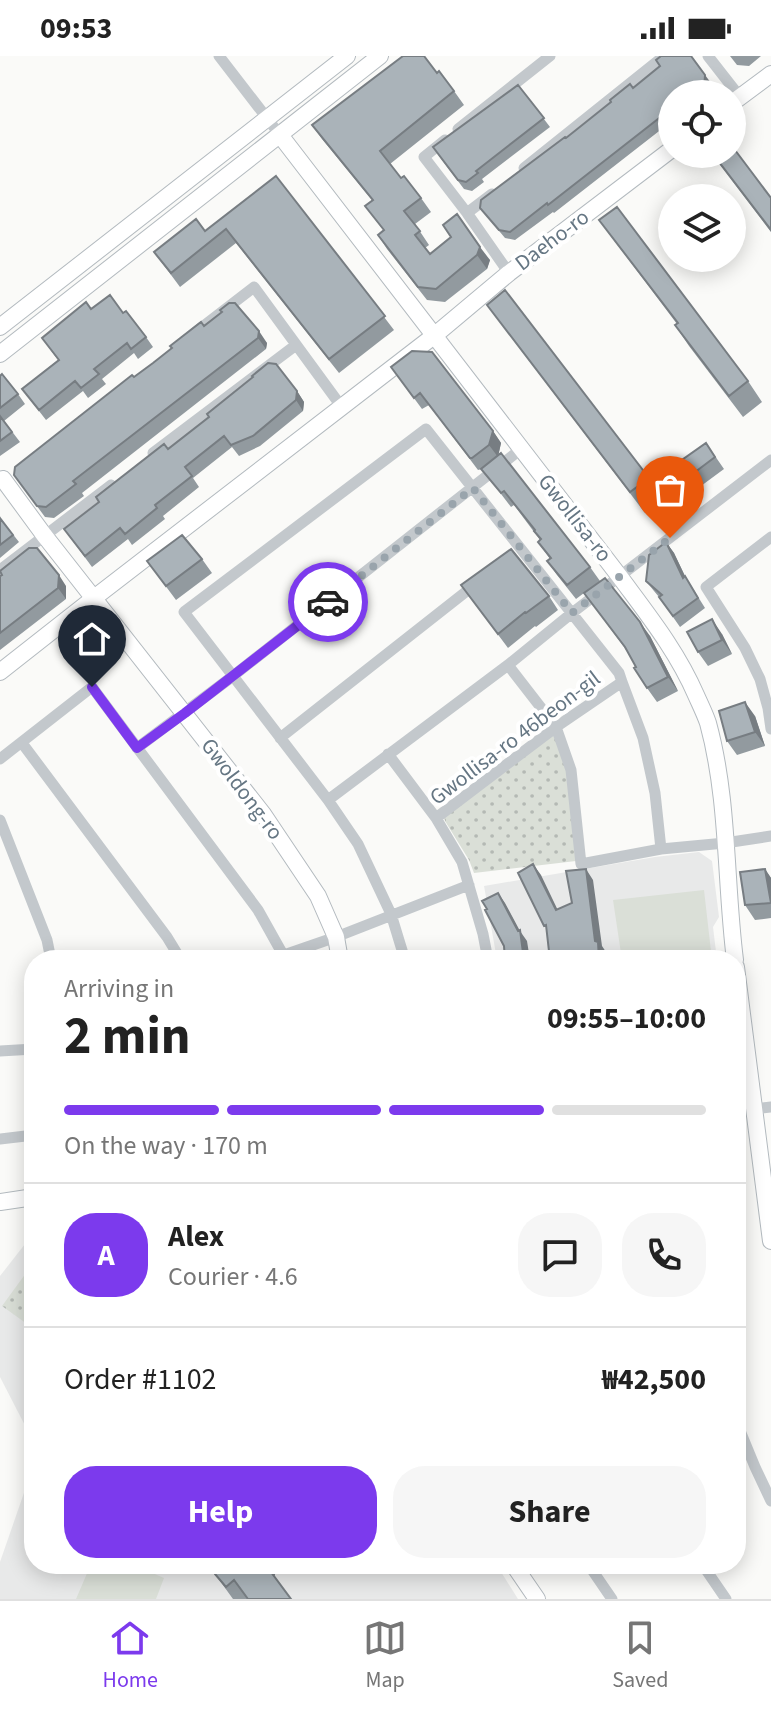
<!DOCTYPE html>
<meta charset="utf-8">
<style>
body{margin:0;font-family:"Source Sans 3",sans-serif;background:#f6f6f6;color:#222;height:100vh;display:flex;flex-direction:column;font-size:30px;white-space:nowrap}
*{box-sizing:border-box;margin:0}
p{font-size:26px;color:#767676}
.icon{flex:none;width:44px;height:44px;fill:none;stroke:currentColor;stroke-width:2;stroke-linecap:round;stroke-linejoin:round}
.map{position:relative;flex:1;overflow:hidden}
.drawer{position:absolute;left:24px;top:894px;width:722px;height:624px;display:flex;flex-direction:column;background:#fff;border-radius:32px;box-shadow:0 4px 20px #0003}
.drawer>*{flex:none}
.buttons{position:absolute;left:658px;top:24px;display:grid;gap:16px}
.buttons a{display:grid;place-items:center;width:88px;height:88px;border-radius:50%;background:#fff;box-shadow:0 4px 20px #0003;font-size:40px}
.pin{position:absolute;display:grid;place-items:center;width:68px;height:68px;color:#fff;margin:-82px -34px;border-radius:50% 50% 50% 0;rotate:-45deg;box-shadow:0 0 8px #0007}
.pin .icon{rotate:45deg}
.courier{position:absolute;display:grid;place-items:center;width:80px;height:80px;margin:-40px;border:6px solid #7c3aed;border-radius:50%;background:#fff;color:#222;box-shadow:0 2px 10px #0007}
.head em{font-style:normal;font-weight:700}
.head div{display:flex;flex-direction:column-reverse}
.head{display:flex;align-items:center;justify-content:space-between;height:136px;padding:0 40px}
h1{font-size:52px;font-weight:700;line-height:60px}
.bar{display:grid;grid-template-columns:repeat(4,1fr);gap:12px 8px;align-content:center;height:96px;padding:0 40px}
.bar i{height:10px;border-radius:6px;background:#e0e0e0}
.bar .active{background:#7c3aed}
.bar p{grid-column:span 4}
.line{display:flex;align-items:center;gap:20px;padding:0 40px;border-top:2px solid #e0e0e0}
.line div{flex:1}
.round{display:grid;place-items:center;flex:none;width:84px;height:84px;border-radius:32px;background:#f6f6f6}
.button{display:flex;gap:16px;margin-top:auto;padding:16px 40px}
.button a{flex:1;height:92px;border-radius:32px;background:#7c3aed;color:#fff;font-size:32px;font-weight:700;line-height:92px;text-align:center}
.button a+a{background:#f6f6f6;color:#222}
.status{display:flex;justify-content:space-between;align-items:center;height:56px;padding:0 40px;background:#fff;direction:ltr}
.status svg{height:22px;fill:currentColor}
.dock{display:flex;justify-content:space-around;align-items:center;height:112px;border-top:2px solid #e0e0e0;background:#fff;font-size:22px;color:#767676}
.dock a{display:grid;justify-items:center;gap:4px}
.dock .active{color:#7c3aed}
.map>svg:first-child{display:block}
.built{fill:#e8e9e9}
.grass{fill:url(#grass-dots)}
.garden{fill:#dadfd7}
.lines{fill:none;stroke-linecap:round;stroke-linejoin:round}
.secondary-casing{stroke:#b3babf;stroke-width:18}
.street{stroke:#c3c8cc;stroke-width:11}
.secondary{stroke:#fff;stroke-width:16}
.wall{fill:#929a9f}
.shaded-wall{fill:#777d82}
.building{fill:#aab3b9;stroke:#777d82;stroke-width:2}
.done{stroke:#99a4ac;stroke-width:8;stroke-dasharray:0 14.4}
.route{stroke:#7c3aed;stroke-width:10}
.labels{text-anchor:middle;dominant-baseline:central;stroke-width:8;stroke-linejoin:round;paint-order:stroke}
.street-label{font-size:22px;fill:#657683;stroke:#fff}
</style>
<div class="status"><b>09:53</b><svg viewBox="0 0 49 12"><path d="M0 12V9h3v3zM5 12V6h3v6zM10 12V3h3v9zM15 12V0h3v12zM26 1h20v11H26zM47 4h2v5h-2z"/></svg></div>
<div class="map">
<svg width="771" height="1543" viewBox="0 0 771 1543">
<defs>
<pattern id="grass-dots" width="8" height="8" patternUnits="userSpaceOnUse" patternTransform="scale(2)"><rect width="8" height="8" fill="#dadfd7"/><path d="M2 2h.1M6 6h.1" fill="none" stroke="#b4b9b4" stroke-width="1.8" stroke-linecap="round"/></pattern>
</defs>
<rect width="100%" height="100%" fill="#fafaf8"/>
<path class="built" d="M699,796L712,805L719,861L713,871L717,904H497L484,830L655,801Z
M34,1187V1387L0,1321V1220L25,1188Z
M34,1408V1508H496L518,1543H0V1506Z"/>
<path class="grass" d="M551,679L555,681L568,716L576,805L474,817L469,804L445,765L444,761Z
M34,1206V1273L2,1250Z"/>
<path class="garden" d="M704,834L712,904H622L613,844Z
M91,1508H132L164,1522L156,1543H76Z"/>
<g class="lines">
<defs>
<path id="secondary" d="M732,47L771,18
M280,79L620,521C648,559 677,595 696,639C700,648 705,658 708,667C729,744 725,825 735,904
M0,271L347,0
M0,298L380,0
M3,423L44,479L263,758L318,840L336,881L340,904
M0,616L94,542L435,279L509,217L672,93
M736,911L771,1185
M0,1146L34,1141
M513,1508L537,1543"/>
</defs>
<use href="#secondary" class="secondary-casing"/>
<path class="street" d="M219,0L280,79
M708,0L740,41
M458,73L550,0
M445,84L424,101L467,157L509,217
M524,112L664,0
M467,157L492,138
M193,278L254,231L341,350
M153,397L296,289
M771,481L706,531L745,592L760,623L768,652L771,650
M0,514L111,429
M508,609L556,671L571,714L581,808L661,793
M768,652L771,673
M280,682L477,527
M22,687L167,881L181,904
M137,692L233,620L521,393
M388,698L436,762
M0,703L92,631L258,854L286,904
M328,744L508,609L572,557L771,404
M0,764L47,884L51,904
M284,899L336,881L469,829
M405,904L391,858L358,788L328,744L184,556L426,373L619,617L622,626
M488,904L483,878L462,806L436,762L556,671L622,626L643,682L655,737L661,793L725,787L771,780
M0,995L34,993
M753,1053L771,1051
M0,1083L34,1079
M736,1365L755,1411L771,1445
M588,1508L612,1543
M702,1508L726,1543"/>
<use href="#secondary" class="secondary"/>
</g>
<path class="wall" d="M730,0H761L749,10L737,9Z
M437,17L454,35L464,49L390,108L401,122L421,142L431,156L415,168L429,189L425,192L430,198L451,181L490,204L487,213L445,246L427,244L387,193L378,179L384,175L365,150L372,144L322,83L312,69Z
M711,27L710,38H672V65L554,157L553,156L515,184L505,182L480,152L566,82L633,32Z
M518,29L550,71L482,123L484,126L472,135L464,133L439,100Z
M712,98L771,142V176L720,109Z
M276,120L394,274L339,317L236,187L180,231L154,196L205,175Z
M599,164L748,325L762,346L743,361L689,290L675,269L677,268Z
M487,249L649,422L663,442L645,457Z
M91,253L146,281L153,291L138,303L134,297L102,323L106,328L88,342L83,335L46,364L22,333L58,304L42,282Z
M222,256L267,287L266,293L82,437L84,440L54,462L45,461L14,419L134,321Z
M391,311L493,375L501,387L498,400L590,511L600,525L587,535L650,580L678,635L657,646L647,632L627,595L584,537L576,543L557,519L547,505L550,503L538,486L540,484L514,449L511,451L482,413L478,414L429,349L422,353Z
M0,320L18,338L25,348L4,365L20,386L0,400Z
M297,335L304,346L303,355L260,390L239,400L232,391L193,422L199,431L163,460L165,463L132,489L128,483L92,511L64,473L209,361Z
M706,387L724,413L682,444L662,418Z
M0,462L19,486L0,502Z
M666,486L674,497L685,520L705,552L680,571L659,541L654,535L646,525Z
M202,503L212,517L176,544L147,505Z
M0,520L66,530V543L0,594Z
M461,529L549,540L558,554L536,571L535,570L508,592Z
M722,578L732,598L708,610L698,596Z
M755,660L765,690L737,699L727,685Z
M765,813L771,822V862L755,864L745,849Z
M215,1518L274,1521L291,1543H233Z"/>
<path class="shaded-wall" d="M705,19L711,27L710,38H707L704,34Z
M480,191L490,204L487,213L477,199Z
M259,275L267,287L266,293L258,282Z
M297,335L304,346L303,355L296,344Z
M493,375L501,387L498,401L489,389Z
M666,486L674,497L691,533L683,522Z
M59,519L66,530V543L58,532Z
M712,563L722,578L732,598L722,584Z
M640,566L650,580L678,635L668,621Z
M745,646L755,660L765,690L755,676Z
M533,808L541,819L563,865L556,854Z
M586,813L593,824L602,890L606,896V904H599L595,885Z
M765,813L771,822V845Z
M498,837L505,847L520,875L527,885L530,904H524Z
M264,1508H279L274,1521Z"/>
<path class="building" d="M403,0H424L437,17L439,15L454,35L380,95L401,122L404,120L421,142L404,155L420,175L415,179L430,198L451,181L443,169L457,158L480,191L477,199L436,233L418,231L378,179L384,174L365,150L373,144L312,69Z
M661,0H691L705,19L704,34L698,38H672V52L548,149L547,147L510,176L499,174L480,152L481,144L565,81L566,82L611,46L610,44L630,28L633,32L660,10L656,4Z
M518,29L544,62L476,115L478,117L466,126L458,124L433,91Z
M732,90L771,142V174L713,98H732Z
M276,120L385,260L329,303L226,173L171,217L154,196L196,163L205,175Z
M617,151L748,325L729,340L675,269L678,267L599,164Z
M505,234L649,422L630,436L487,249Z
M110,239L123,257L126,255L146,281L131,293L127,287L94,313L99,318L81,332L75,325L39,354L22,333L59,304L42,282L86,246L91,253Z
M229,247H235L259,275L258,282L73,425L76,428L46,451L37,450L14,419L15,411L132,319L134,321L153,307L172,292L170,290L201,266L204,270L222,256L220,254Z
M412,295L432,296L493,375L489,389L472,402H470L420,337L414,342L391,311Z
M268,307L276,308L297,335L296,344L253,380L231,389L224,380L185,411L192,420L155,449L157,452L125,478L120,472L85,500L64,473L99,446L96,441L164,388L168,393L209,361L207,358L253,321L252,320Z
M2,318L18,338L0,352V320Z
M0,360L12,376L0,385Z
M706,387L715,401L674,432L662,418Z
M501,397L590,511L567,529L547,505L551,502L538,486L541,483L534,475L535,474L504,435L501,437L481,413Z
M0,462L13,479L0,489Z
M182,479L202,503L166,530L147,505Z
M666,486L683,522L685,520L698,542L673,560L659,541L662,539L646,525L649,499Z
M29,492H37L59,519L58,532L0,577V520L2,519L0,515Z
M511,493L549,540L526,557L525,556L498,578L461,529Z
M605,522L640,566L668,621L647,632L634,612L636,611L625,591L584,537Z
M712,563L722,584L698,596L687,576Z
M745,646L755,676L727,685L719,655Z
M533,808L556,854L572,847L566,815L586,813L595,885L598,886L599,904H550L546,869L544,870L518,817Z
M765,813L771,847L745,849L740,816Z
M498,837L518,875L520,874L524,904H505L504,890L485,854L487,853L482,845Z
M214,1508H265L291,1543H248L234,1524L226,1531L215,1518Z"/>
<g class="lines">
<path class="done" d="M328,546L473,432L572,557L670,482"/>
<path class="route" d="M92,631L137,692L185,657L328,546"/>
</g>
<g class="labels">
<g class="street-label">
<text transform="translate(552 184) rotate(-37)">Daeho-ro</text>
<text transform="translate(575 462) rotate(52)">Gwollisa-ro</text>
<text transform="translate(515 682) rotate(-37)">Gwollisa-ro 46beon-gil</text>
<text transform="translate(242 733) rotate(53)">Gwoldong-ro</text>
</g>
</g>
</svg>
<div class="buttons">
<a><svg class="icon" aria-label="locate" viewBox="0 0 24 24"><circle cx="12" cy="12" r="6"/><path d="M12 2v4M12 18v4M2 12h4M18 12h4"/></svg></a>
<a><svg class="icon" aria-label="layers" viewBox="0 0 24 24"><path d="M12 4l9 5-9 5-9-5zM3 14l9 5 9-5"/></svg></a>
</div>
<div class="pin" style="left:670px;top:482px;background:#ea580c"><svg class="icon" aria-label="bag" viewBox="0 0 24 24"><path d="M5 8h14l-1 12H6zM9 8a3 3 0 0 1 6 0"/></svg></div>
<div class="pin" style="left:92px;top:631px;background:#1f2937"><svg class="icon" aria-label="home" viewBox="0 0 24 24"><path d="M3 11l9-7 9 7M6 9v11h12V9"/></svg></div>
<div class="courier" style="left:328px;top:546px"><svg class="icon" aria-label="car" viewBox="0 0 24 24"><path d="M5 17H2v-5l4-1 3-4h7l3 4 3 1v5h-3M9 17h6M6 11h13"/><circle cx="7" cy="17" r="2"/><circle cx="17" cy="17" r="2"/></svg></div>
<section class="drawer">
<div class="head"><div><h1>2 min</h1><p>Arriving in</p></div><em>09:55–10:00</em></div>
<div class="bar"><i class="active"></i><i class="active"></i><i class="active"></i><i></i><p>On the way · 170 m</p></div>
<div class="line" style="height:144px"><b class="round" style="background:#7c3aed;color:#fff">A</b><div><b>Alex</b><p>Courier · 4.6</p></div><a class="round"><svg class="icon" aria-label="chat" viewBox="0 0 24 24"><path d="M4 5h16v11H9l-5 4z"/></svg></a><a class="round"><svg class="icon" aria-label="phone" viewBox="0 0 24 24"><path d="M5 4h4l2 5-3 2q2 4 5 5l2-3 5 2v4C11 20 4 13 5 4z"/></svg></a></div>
<div class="line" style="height:104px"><div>Order #1102</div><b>₩42,500</b></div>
<div class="button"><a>Help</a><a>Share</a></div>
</section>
</div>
<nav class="dock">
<a class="active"><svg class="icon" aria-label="home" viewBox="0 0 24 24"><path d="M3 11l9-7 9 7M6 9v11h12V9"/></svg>Home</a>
<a><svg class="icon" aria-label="map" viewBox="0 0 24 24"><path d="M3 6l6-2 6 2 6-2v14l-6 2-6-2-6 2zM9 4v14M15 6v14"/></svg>Map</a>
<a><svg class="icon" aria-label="saved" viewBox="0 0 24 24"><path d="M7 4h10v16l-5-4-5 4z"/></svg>Saved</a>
</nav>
